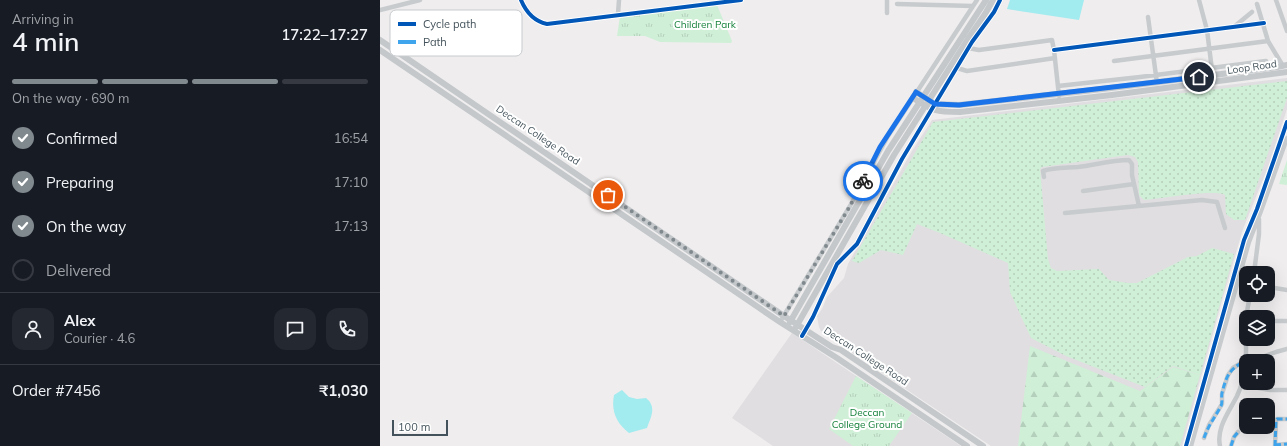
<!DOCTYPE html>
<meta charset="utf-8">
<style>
body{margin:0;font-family:Mulish,sans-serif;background:#242831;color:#f1f3f6;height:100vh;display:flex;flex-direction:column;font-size:15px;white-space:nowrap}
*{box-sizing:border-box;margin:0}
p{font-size:13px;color:#9ea1a6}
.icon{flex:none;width:22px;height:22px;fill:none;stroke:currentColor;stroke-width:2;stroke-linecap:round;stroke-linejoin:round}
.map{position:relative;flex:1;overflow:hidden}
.side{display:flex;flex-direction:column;background:#171b24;width:380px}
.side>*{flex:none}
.tools{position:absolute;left:859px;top:266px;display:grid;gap:8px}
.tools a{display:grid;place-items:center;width:36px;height:36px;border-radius:8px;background:#171b24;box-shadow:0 4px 16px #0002;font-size:20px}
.scale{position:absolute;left:12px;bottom:10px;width:56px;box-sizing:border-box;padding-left:4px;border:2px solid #44535b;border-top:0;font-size:11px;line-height:14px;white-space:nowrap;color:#44535b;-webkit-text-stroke:3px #fff;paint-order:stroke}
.pin{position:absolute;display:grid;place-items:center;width:34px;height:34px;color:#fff;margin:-17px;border:2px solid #fff;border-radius:50%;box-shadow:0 1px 4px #0007}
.courier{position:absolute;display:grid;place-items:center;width:40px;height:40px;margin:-20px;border:3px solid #1a73e8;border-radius:50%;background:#fff;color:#222;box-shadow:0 1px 5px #0007}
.overview em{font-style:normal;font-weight:600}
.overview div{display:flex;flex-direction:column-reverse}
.overview{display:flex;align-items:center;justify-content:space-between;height:68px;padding:0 12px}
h1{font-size:26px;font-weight:600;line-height:30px}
.bar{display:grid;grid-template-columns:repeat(4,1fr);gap:6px 4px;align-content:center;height:48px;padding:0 12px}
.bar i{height:5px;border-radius:3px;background:#363941}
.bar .on{background:#80898e}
.bar p{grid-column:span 4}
.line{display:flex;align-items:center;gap:10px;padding:0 12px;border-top:1px solid #363941}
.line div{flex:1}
.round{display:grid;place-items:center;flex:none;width:42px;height:42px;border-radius:12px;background:#242831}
ol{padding:0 12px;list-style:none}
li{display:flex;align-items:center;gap:12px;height:44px}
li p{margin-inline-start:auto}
li .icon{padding:4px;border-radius:50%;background:#80898e;color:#fff;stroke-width:4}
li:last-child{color:#9ea1a6}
li i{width:22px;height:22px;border:2px solid #363941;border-radius:50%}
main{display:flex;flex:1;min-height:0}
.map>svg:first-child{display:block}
.education{fill:#e0dee0}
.grass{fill:url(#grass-dots)}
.forest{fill:url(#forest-firs)}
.park{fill:url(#park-tufts)}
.water{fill:#a2ebef}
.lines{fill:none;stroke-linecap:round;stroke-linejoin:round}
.minor{stroke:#c7cbcd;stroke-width:4.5}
.major{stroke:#c4c8cb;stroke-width:6}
.quiet{stroke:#3fa5ed;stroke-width:3;stroke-dasharray:6 3;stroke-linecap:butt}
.cycleway-casing{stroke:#fff;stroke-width:6}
.cycleway{stroke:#0057b8;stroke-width:4}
.done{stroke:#80898e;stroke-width:4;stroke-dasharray:0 7.2}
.route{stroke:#1a73e8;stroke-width:5}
.labels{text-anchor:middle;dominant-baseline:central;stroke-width:4;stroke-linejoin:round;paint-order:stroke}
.park-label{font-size:10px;fill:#117f37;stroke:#fff}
.street-label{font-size:10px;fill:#44535b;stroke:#fff}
.key{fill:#fff;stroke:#c7cbce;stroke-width:1}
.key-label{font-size:11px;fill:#44535b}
</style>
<main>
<section class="side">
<div class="overview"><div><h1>4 min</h1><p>Arriving in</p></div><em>17:22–17:27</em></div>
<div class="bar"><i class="on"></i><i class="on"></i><i class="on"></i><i></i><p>On the way · 690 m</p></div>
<ol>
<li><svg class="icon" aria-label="check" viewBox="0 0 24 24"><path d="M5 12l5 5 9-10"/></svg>Confirmed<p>16:54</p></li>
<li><svg class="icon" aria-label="check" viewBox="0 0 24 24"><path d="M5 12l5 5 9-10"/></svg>Preparing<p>17:10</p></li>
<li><svg class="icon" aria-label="check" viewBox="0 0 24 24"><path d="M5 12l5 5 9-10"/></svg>On the way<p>17:13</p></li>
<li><i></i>Delivered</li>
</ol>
<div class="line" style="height:72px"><a class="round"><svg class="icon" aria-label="person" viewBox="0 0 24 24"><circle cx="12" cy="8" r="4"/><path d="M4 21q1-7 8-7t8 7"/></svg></a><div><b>Alex</b><p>Courier · 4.6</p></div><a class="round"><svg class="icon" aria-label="chat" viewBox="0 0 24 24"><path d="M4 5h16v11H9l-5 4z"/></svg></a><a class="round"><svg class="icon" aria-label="phone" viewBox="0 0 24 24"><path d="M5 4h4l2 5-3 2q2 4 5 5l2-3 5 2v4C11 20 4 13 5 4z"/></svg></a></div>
<div class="line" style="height:52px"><div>Order #7456</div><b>₹1,030</b></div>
</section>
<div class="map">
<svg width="907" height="446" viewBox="0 0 907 446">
<defs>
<pattern id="grass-dots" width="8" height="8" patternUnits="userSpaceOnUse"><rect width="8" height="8" fill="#d0efd7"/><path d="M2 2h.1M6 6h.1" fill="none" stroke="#b4cfbb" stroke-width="1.8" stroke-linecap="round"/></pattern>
<pattern id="forest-firs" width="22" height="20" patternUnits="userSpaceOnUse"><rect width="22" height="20" fill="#d0efd7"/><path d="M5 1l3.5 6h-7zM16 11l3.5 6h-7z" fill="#b4cfbb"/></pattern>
<pattern id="park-tufts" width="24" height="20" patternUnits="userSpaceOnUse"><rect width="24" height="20" fill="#d0efd7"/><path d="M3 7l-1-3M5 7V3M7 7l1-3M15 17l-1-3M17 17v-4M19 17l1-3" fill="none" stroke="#b4cfbb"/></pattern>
</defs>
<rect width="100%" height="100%" fill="#efedee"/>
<path class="education" d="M907,78V109L888,167L863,229L843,297L802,446H611L466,349L441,331L439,327L437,316L442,309L447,297L464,278L468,264L532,151L552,120Z
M412,333L581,446H393L352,418Z"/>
<path class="grass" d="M907,81V98L865,220H854L846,214L845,195C835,189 779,199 764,200L759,195L758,162L755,157L748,155L662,167L660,169L668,259L671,268L677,271L719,269L729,280L748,283H757L808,257L817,256L832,248L854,254L820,375L793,366L765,387L686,356L651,338L630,292L628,263L560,233L537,224L523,255L501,250L479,263L472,261L553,122Z"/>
<path class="forest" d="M650,346L760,391L793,367L820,375L800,446H638Z"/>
<path class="park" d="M337,5L352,41L351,43L280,42L265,36H237L240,16Z
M907,160V185L899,184Z
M476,376L532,413L509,446H473L449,429Z"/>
<path class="water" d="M630,0H704L699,20L627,9Z
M242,390L249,397L257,399L266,398C277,407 271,416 267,428L249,433C236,423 231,411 234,395Z"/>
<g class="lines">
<path class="minor" d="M141,0C146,12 153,21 167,24L361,0
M507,0V13
M819,0L827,30L833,78
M896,0L907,31
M517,4L593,6
M877,4L888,41L903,66
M0,10L40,0
M238,14L239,0
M768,17L777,83
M855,26L872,12
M588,48L599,50L672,40L674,50L679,96
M674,50L884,23
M734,61L888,41
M577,68L587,71L675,58
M678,86L760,77L886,61
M664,177L663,171C675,167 686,168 698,167C715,165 731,160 749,160L752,164V175L759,206
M703,191L754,184
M685,213L822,200L837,202L845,228
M874,273L879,234V219
M888,287L907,290
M866,317L870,295
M888,321H907
M400,322L470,206L508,136L597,0
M866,330V336
M422,336L433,317L457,264L477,244L522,159L592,42L614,12L620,0
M866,339V361
M862,385L890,390H907
M824,438L829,425L842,404V394L848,375L853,368L866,360H874L896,352L907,349
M895,445L907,444
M806,446L864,240L877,209L907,122
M811,446L869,242L881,211L907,138
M840,446C836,428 849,412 857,396C861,387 864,379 866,369
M851,446L854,437L858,432
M895,446L896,420L897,419H907"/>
<path class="major" d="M0,40L404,316L452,347L461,350L603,446
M0,50L400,322L457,358L587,446
M536,92L555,104L579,105L731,88L897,67L907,65
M533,98C553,111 556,112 580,112L732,95L907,72
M410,322L508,151L606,0
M416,327L514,155L588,39L605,14L613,0"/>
<path class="quiet" d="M824,438C828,426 835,417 841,406C843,402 841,398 842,393C847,374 849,370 866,360
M895,445L907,444
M851,446L854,437L858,432
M895,446L896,420L897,419H907"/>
<defs>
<path id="cycleway" d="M141,0C146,12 153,21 167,24L361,0
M674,50L884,23
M422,336L433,317L457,264L477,244L522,159L592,42L614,12L620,0
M806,446L864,240L877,209L907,122"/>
</defs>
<use href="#cycleway" class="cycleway-casing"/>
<use href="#cycleway" class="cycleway"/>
</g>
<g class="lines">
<path class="done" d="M228,195L404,316L470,206L483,181"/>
<path class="route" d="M483,181L500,147L536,92L555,104L579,105L819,77"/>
</g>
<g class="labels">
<g class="park-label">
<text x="325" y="24">Children Park</text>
<text x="487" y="412">Deccan<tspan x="487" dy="12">College Ground</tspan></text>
</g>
<g class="street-label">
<text transform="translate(872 67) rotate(-8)">Loop Road</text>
<text transform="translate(158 135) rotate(34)">Deccan College Road</text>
<text transform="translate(486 356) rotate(33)">Deccan College Road</text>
</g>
</g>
<rect x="10" y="10" width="132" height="46" rx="6" class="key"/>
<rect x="18" y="22" width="18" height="4" fill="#0057b8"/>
<rect x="18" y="40" width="18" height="4" fill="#3fa5ed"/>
<g class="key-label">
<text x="43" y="28">Cycle path</text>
<text x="43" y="46">Path</text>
</g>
</svg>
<div class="tools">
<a><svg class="icon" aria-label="locate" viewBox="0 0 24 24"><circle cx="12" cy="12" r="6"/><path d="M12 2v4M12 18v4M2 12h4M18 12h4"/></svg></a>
<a><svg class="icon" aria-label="layers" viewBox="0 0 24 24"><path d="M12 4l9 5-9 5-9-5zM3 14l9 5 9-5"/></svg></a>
<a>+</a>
<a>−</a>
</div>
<div class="scale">100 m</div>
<div class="pin" style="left:228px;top:195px;background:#ea580c"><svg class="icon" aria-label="bag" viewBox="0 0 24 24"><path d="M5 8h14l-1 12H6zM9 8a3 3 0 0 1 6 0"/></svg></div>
<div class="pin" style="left:819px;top:77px;background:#1f2937"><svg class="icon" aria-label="home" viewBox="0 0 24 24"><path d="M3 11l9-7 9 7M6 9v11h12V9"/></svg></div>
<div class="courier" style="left:483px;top:181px"><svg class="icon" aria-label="bike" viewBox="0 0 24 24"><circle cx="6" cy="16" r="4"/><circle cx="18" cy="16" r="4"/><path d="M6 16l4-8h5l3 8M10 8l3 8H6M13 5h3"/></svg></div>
</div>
</main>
